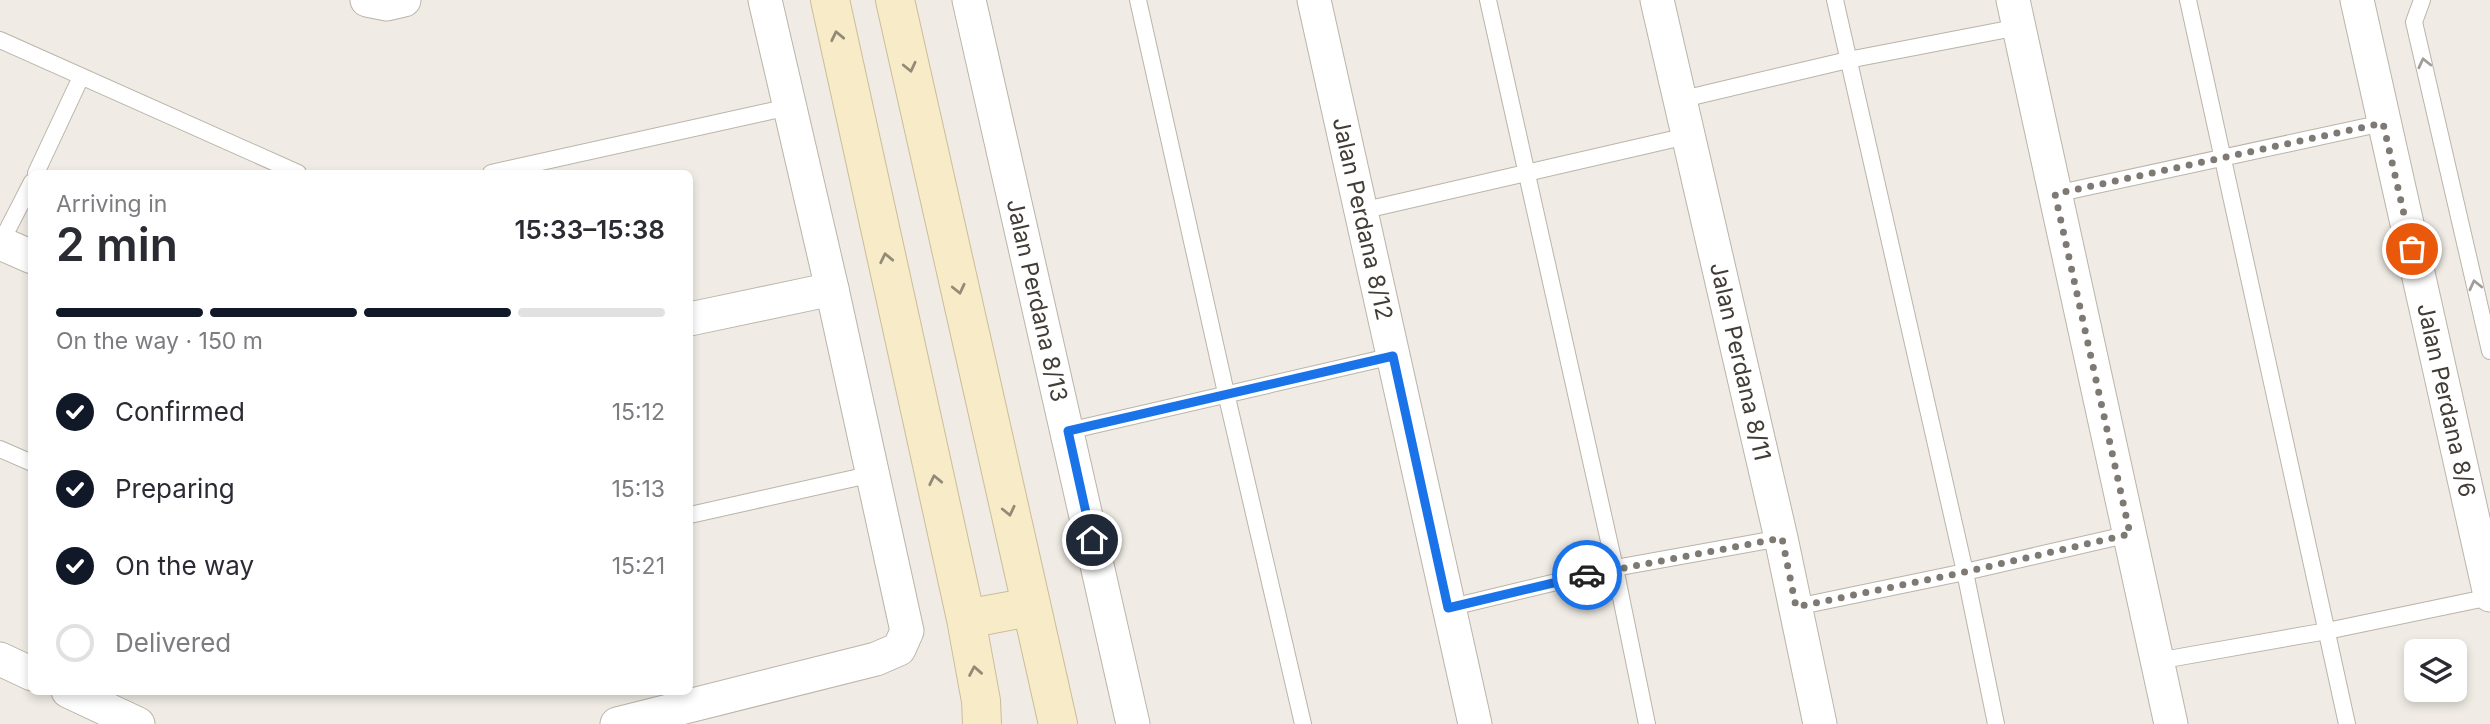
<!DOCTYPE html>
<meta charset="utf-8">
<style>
body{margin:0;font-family:Inter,sans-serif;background:#f7f7f7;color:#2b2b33;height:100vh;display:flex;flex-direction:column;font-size:26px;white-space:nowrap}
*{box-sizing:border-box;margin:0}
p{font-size:23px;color:#7c7c81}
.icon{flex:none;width:38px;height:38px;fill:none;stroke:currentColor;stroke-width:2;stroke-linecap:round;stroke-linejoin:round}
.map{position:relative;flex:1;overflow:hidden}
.details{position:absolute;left:28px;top:170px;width:665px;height:525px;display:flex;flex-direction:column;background:#fff;border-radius:10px;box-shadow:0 4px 10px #0003}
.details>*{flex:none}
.fabs{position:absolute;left:2404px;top:639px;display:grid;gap:14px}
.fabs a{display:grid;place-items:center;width:63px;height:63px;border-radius:10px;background:#fff;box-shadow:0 4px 10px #0003;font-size:35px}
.pin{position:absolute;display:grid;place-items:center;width:60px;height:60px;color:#fff;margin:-30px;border:4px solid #fff;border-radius:50%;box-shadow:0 2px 7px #0007}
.courier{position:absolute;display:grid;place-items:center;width:70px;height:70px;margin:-35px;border:5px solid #1a73e8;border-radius:50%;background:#fff;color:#222;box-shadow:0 2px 9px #0007}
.head em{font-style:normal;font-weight:600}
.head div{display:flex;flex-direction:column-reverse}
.head{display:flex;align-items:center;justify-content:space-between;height:119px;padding:0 28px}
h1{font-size:46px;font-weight:600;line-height:52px}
.bar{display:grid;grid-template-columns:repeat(4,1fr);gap:10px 7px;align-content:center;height:84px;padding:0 28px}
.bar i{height:9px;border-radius:5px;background:#e1e1e2}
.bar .selected{background:#111827}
.bar p{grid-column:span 4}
ol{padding:0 28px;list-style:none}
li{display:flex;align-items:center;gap:21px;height:77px}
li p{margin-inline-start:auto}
li .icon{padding:7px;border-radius:50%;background:#111827;color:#fff;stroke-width:4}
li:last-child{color:#7c7c81}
li i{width:38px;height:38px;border:4px solid #e1e1e2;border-radius:50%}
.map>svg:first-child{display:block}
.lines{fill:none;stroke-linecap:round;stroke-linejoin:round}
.lane-casing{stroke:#bab4a8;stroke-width:18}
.street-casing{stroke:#bab4a8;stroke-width:35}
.secondary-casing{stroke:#cbbd99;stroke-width:40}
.lane{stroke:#fff;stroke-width:16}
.street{stroke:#fff;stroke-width:33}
.secondary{stroke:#f8ebc7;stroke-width:38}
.oneway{stroke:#938b77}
.oneway2{stroke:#a09e9a}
.done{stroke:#7e7a73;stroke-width:7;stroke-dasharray:0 12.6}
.route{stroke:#1a73e8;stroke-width:9}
.labels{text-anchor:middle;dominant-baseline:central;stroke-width:5;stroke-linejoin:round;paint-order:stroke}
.street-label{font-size:23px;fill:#413c35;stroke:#fff}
</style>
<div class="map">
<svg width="2490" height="724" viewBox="0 0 2490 724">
<rect width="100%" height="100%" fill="#f0ece5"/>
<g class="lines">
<defs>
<path id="lane" d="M1138,0L1226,393L1303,724
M1488,0L1615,568L1647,724
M1835,0L1965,572L1996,724
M2188,0L2347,724
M2422,0L2414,22L2490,351
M0,40L298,173
M1679,100L1848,60L2019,27
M36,173L81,77
M491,173L789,107
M2055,194L2383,123
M1361,211L1687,136
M0,244L32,182
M1068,431L1393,356
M0,449L32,463
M690,515L873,474
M1796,607L1965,572L2130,534
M1448,608L1615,568L1781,538
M2157,661L2327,631L2490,597"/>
<g id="street">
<path d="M367,0L387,4L404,0"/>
<path id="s1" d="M969,0L1133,724"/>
<path id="s2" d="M1314,0L1475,724"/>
<path id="s3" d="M1657,0L1781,538L1820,724"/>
<path d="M2013,0L2171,724"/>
<path id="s4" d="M2357,0L2490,595"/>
<path d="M0,243L32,257"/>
<path d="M690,319L832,289"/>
<path d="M0,659L32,674"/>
<path d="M68,691L138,724"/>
<path d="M617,724L876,659L899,649L907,631L832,289L765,0"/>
</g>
<path id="secondary" d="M830,0L966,619L981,701L982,724
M895,0L1058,724
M966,619L1030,607"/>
</defs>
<use href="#lane" class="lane-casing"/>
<use href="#street" class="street-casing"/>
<use href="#secondary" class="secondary-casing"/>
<use href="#lane" class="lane"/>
<use href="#street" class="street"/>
<use href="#secondary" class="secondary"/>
</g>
<defs><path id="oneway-chevron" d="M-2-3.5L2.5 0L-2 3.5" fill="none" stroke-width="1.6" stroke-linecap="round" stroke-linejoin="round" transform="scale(1.75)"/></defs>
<g class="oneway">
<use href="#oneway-chevron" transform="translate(837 36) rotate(-102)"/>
<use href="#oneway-chevron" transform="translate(910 67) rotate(77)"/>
<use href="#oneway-chevron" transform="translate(886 258) rotate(-102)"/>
<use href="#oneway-chevron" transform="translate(959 289) rotate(77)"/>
<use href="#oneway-chevron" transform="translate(935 480) rotate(-102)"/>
<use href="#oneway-chevron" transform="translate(1009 511) rotate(77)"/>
<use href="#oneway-chevron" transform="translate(975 671) rotate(-100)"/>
</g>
<g class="oneway2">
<use href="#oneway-chevron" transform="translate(2424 63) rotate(-103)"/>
<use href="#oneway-chevron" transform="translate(2475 285) rotate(-103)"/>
</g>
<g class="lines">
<path class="done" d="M1587,575L1782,538L1796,607L1965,572L2130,534L2055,194L2383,123L2412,249"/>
<path class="route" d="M1092,540L1068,431L1393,356L1448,608L1587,575"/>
</g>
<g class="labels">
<g class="street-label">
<text stroke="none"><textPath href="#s2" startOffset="224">Jalan Perdana 8/12</textPath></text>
<text stroke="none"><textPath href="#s1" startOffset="308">Jalan Perdana 8/13</textPath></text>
<text stroke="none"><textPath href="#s3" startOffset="371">Jalan Perdana 8/11</textPath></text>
<text stroke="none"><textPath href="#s4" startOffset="410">Jalan Perdana 8/6</textPath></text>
</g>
</g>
</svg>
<div class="fabs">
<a><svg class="icon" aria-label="layers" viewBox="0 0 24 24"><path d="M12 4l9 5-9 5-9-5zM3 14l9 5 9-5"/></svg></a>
</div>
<div class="pin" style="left:2412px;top:249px;background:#ea580c"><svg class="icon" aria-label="bag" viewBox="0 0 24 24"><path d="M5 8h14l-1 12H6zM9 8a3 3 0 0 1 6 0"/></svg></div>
<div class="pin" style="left:1092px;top:540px;background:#1f2937"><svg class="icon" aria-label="home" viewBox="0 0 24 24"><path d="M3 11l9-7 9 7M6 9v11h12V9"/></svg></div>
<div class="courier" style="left:1587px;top:575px"><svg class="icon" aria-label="car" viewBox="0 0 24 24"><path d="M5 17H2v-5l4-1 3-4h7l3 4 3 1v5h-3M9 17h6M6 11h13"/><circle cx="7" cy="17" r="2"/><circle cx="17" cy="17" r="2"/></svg></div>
<section class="details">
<div class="head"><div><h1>2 min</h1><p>Arriving in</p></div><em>15:33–15:38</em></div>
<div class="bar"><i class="selected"></i><i class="selected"></i><i class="selected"></i><i></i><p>On the way · 150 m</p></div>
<ol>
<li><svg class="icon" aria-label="check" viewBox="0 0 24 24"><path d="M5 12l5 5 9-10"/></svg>Confirmed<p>15:12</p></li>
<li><svg class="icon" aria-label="check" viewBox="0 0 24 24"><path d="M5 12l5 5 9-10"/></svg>Preparing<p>15:13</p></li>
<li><svg class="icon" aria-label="check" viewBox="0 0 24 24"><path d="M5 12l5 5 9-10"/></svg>On the way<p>15:21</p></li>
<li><i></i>Delivered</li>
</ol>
</section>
</div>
